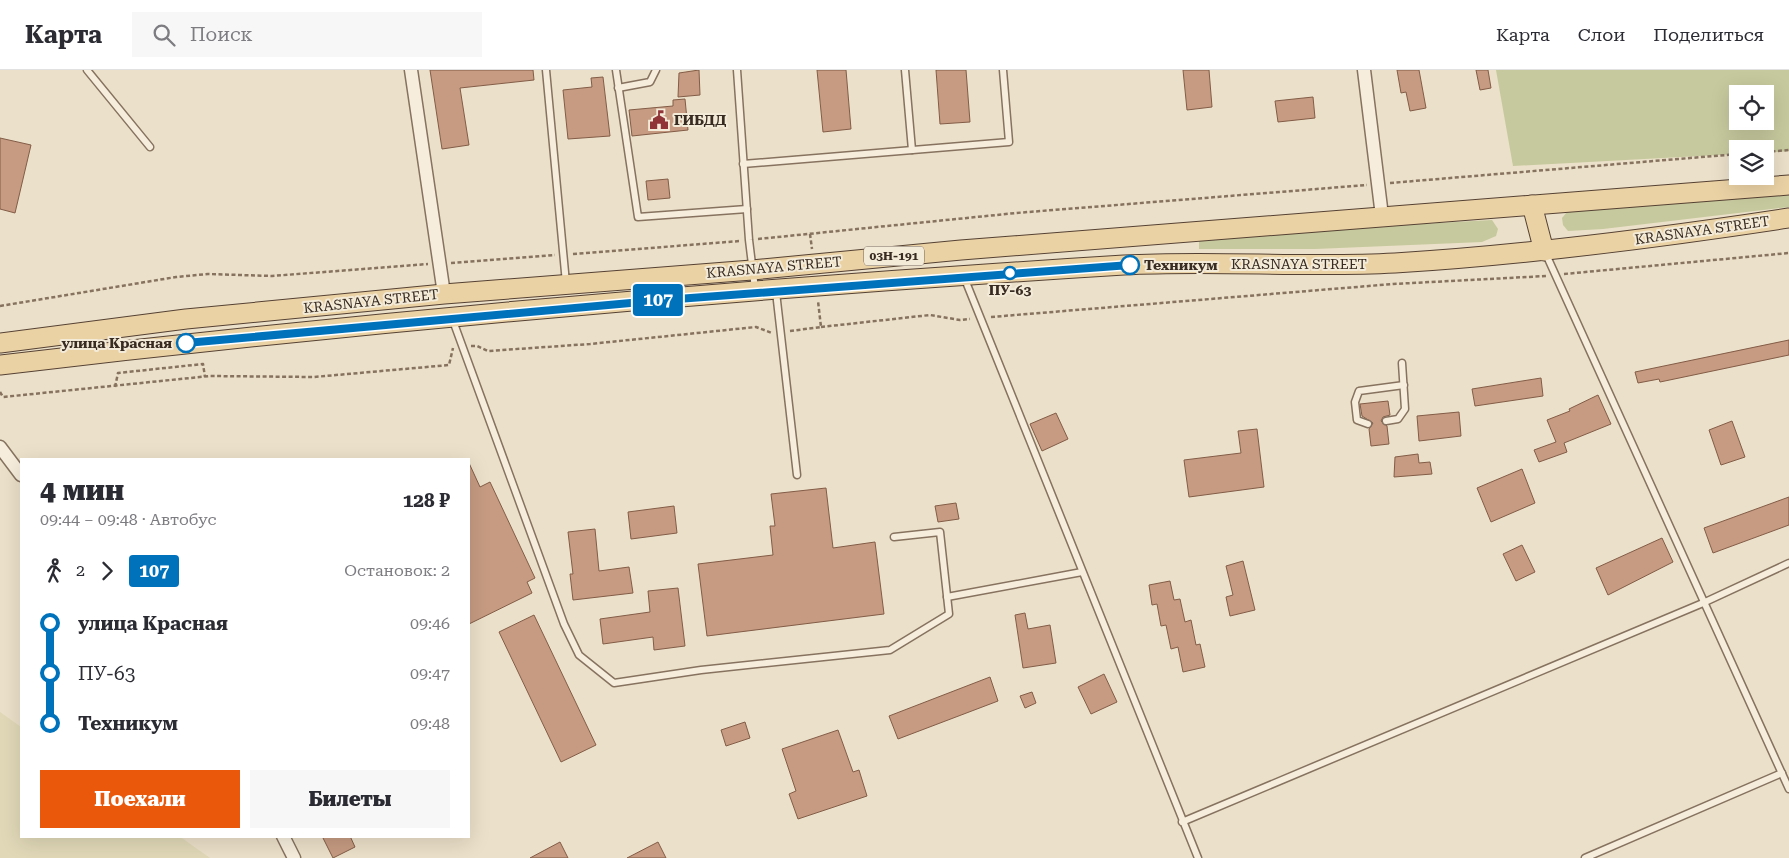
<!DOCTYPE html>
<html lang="ru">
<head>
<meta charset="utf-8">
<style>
  :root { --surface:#fff; --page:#f7f7f7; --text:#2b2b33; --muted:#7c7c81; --line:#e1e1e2; --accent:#ea580c }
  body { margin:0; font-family:"Roboto Serif",serif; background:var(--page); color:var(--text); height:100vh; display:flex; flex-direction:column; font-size:19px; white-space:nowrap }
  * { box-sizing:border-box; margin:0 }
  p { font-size:16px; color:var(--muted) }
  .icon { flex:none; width:28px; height:28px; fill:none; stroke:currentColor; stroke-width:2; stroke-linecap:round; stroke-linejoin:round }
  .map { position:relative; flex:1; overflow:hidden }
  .side { position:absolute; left:20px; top:388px; width:450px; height:380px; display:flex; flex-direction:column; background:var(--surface); border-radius:0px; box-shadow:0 5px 20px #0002 }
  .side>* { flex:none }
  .badge { padding:0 10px; border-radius:4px; font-size:18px; line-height:32px }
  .buttons { position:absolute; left:1729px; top:15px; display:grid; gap:10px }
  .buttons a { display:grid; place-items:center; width:45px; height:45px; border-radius:0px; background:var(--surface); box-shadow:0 5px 20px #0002; font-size:25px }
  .map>.badge { position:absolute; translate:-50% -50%; box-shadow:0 0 0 2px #fff }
  .legs { display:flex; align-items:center; gap:8px; height:55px; padding:0 20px; font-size:16px }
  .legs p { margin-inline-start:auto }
  .headline { display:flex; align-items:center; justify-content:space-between; height:85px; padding:0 20px }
  h1 { font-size:28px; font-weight:800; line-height:38px }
  .cta { display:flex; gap:10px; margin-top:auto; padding:10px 20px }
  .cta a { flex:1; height:58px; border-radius:0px; background:var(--accent); color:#fff; font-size:20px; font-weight:800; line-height:58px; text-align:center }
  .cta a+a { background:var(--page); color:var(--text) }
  ul { padding:0 20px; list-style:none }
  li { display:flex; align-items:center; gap:18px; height:50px; font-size:19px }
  li i { display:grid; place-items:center; width:8px; height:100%; margin:0 6px; background:currentColor }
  li i::after { content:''; width:12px; height:12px; margin:-6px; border:4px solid; border-radius:50%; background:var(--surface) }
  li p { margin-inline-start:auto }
  li:first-child i { background:linear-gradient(#0000 50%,currentColor 0) }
  li:last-child i { background:linear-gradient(currentColor 50%,#0000 0) }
  header { display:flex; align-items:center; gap:30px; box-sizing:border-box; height:70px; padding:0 25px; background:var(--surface); border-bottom:1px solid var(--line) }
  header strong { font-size:24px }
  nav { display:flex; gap:28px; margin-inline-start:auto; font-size:18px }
  .search { width:350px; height:45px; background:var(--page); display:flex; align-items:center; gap:12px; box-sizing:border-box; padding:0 18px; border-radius:0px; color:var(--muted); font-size:19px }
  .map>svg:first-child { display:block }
  .farmland { fill:#e0d8b7 }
  .green { fill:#c6c99d; fill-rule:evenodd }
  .building { fill:#c69b82; stroke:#835c47 }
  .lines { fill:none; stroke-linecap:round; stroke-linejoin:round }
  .lane-casing { stroke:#86725f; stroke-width:9 }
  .street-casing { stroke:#86725f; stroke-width:15 }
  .primary-casing { stroke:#554133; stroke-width:21 }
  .path { stroke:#86725f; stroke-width:2.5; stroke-dasharray:4 2.5; stroke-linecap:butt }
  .lane { stroke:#f6eddc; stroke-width:6 }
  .street { stroke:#f6eddc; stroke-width:12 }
  .primary { stroke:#ebd2a5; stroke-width:19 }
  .line-1-casing { stroke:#fff; stroke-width:11 }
  .line-1 { stroke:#0072bc; stroke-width:8 }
  .stop-1-dot { fill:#fff; stroke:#0072bc; stroke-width:2.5 }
  .labels { text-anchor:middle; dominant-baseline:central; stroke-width:4; stroke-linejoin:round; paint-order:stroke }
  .shield { fill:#f3ead8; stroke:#706458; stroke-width:1 }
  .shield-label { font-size:12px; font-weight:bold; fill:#382b21 }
  .poi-label { font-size:14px; font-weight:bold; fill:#382b21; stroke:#f3ead8; text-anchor:start }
  .street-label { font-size:14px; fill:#382b21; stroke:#f3ead8 }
  .stop-label { font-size:14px; font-weight:bold; fill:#382b21; stroke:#f3ead8; text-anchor:start }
</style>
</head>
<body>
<header>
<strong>Карта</strong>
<div class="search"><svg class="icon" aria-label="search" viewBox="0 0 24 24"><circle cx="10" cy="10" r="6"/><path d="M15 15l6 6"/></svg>Поиск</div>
<nav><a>Карта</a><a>Слои</a><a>Поделиться</a></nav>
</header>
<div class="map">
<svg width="1789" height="788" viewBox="0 0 1789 788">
  <rect width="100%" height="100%" fill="#ebe0c9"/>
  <polygon class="farmland" points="0,642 21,657 21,766 179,766 210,788 0,788"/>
  <g class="green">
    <path d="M1496 0H1789V81L1765 83V79H1738L1737 84 1513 96ZM1738 24H1765V51H1738Z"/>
    <polygon points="1789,122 1789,137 1603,159 1568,161 1563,155 1562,148 1567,142 1716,126"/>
    <polygon points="1492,150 1498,159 1496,166 1482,172 1315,179 1199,179 1199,171 1348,158"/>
  </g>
  <g class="building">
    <polygon points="430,0 533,0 534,10 460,18 469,75 442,79"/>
    <polygon points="699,0 700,25 678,27 679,3"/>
    <polygon points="817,0 846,0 851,59 823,62"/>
    <polygon points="936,0 966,0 970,52 940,54"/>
    <polygon points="1183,0 1209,0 1212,37 1187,40"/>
    <polygon points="1397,0 1419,0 1426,38 1410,41 1406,22 1401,23"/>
    <polygon points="1476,0 1488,0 1491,18 1480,20"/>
    <polygon points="603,7 610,66 568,69 563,20 592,17 591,8"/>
    <polygon points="1313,27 1315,48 1278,52 1275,31"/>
    <polygon points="685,29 688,60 632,66 629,40 673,36 673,30"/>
    <polygon points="0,68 31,75 15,143 0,139"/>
    <polygon points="668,109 670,128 648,130 646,111"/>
    <polygon points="1789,270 1789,285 1660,312 1659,309 1638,313 1635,302"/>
    <polygon points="1541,308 1543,326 1475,336 1472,319"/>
    <polygon points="1598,325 1611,354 1564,373 1567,382 1539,392 1534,380 1556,372 1547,350 1570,341 1569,339"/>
    <polygon points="1388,331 1390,345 1383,347 1381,351 1387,356 1389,374 1371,376 1369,359 1373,353 1362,346 1360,334"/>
    <polygon points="1459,342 1461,366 1419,371 1417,346"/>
    <polygon points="1056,343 1068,369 1042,381 1030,354"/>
    <polygon points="1732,351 1745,387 1721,395 1709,360"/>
    <polygon points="1257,359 1264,417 1189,427 1184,390 1241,383 1238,361"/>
    <polygon points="1418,384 1419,393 1430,392 1432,404 1394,407 1395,387"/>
    <polygon points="469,393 480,417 490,412 535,508 527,512 532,523 469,554"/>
    <polygon points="1522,399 1535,433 1491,452 1477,418"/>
    <polygon points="826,418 833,478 875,472 884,544 707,566 698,494 773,485 770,456 775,456 771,424"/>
    <polygon points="1789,427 1789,455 1713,483 1704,458"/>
    <polygon points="956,433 959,449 938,452 935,436"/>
    <polygon points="674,436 677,463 631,469 628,442"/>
    <polygon points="595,459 599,501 629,497 633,523 573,530 570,504 573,504 568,462"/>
    <polygon points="1662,468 1673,492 1608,525 1596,498"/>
    <polygon points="1522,475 1535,502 1516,511 1503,484"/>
    <polygon points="1243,491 1255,540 1230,546 1226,527 1233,525 1226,496"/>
    <polygon points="1170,511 1174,530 1180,529 1185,552 1191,550 1196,575 1200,574 1205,597 1183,602 1178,577 1171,579 1166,555 1161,556 1157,534 1152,535 1149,515"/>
    <polygon points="678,518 685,576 654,580 653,567 603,574 600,549 650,542 648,521"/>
    <polygon points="1025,543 1028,559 1050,555 1056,593 1023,598 1015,545"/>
    <polygon points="534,545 596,675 561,692 499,562"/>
    <polygon points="1104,604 1117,632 1091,644 1078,617"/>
    <polygon points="990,607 998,631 898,669 889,646"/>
    <polygon points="1032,622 1036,633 1025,638 1020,626"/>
    <polygon points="745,652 750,668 726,676 721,660"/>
    <polygon points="838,660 853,702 859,700 867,726 798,749 789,724 796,721 782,679"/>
    <polygon points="322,766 350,766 355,777 333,788"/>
    <polygon points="560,772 568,788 530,788"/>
    <polygon points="658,772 666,788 627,788"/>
  </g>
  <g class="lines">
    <g class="lane-casing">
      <g id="lane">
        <polyline points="87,0 150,77"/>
        <polyline points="546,0 566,213"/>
        <polyline points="616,0 638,147 747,139"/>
        <polyline points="737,0 749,170 755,219"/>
        <polyline points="905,0 912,80"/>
        <polyline points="618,18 650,12 656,0"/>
        <polyline points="743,94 1009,72 1003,0"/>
        <polyline points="1545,182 1789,719"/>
        <polyline points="964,207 1198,788"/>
        <polyline points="776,222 797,405"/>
        <polyline points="452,248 564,554 579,585 614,613 701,600 890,580 949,544 940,462 894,467"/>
        <polyline points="1386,351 1398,349 1405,339 1402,293"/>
        <polyline points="1368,354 1357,350 1355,332 1359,321 1404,315"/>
        <polyline points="947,527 1082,502"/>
        <polyline points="1182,752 1703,533 1789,493"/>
        <polyline points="1585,788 1782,703"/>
      </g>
    </g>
    <g class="street-casing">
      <g id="street">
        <polyline points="411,0 444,224"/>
        <polyline points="1364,0 1382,146"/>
        <polyline points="0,377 21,405"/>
        <polyline points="283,766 294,788"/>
      </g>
    </g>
    <g class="primary-casing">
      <g id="primary">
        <polyline points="1532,135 1544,181"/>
        <polyline points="0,273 186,249 444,224 752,200 961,180 1789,115"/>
        <path d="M0 295C373 251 749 218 1124 195 1214 190 1305 198 1395 193 1527 185 1658 168 1789 148"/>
      </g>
    </g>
    <g class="path">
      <polyline points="1765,82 1789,80"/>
      <polyline points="1390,113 1738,84"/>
      <polyline points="810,164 812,179"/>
      <polyline points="758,169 1016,143 1367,115"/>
      <polyline points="573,184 740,171"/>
      <polyline points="451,193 555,185"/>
      <polyline points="1564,204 1789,183"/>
      <polyline points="0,236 176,207 208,204 272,206 428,194"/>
      <polyline points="991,247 1393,214 1546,206"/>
      <polyline points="821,257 930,245 960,250 970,249"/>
      <polyline points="790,261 821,257 818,231"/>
      <polyline points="471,276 477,276 488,281 590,274 756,257 772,263"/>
      <polyline points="115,317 118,303 203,294 205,307"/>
      <polyline points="0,322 3,327 210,306 314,307 449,295 453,278"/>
    </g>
    <use href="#lane" class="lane"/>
    <use href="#street" class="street"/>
    <use href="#primary" class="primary"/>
  </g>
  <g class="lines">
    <g class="line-1-casing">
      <polyline id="line-1" points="186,273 664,230 1130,195"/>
    </g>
    <use href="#line-1" class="line-1"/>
  </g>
  <defs>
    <g id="civic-bare" transform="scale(1.5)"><path d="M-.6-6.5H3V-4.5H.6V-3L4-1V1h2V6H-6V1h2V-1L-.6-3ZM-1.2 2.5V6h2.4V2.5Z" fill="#903438" stroke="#f3ead8" stroke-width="2.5" paint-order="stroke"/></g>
  </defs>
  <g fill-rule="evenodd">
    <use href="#civic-bare" x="659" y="50"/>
  </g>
  <g class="stop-1-dot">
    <circle cx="1130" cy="195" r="9"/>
    <circle cx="1010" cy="203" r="6"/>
    <circle cx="186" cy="273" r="9"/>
  </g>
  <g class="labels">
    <rect class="shield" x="864" y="176.5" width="60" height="19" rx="4"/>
    <g class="shield-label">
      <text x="894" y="186">03Н-191</text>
    </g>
    <g class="poi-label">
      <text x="674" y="50">ГИБДД</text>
    </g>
    <g class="street-label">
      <text transform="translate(1702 160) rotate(-8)">KRASNAYA STREET</text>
      <text x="1299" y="194">KRASNAYA STREET</text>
      <text transform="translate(774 197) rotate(-5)">KRASNAYA STREET</text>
      <text transform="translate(371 231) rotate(-6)">KRASNAYA STREET</text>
    </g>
    <g class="stop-label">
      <text x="1144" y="195">Техникум</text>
      <text x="1010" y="220" text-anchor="middle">ПУ-63</text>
      <text x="172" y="273" text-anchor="end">улица Красная</text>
    </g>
  </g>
</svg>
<div class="buttons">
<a><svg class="icon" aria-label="locate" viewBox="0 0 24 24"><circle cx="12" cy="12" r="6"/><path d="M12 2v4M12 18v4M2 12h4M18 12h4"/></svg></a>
<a><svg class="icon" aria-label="layers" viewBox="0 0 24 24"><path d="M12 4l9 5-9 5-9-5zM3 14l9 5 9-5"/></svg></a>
</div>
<b class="badge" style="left:658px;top:230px;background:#0072bc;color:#fff">107</b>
<section class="side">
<div class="headline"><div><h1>4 мин</h1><p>09:44 – 09:48 · Автобус</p></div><b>128 ₽</b></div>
<div class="legs"><svg class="icon" aria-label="walk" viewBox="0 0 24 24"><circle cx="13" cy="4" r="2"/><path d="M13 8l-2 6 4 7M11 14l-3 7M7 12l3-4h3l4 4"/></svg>2<svg class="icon" aria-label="forward" viewBox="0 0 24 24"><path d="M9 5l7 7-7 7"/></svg><b class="badge" style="background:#0072bc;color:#fff">107</b><p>Остановок: 2</p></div>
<ul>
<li><i style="color:#0072bc"></i><b>улица Красная</b><p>09:46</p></li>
<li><i style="color:#0072bc"></i><span>ПУ-63</span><p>09:47</p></li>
<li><i style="color:#0072bc"></i><b>Техникум</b><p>09:48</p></li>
</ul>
<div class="cta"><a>Поехали</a><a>Билеты</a></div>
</section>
</div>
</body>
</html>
